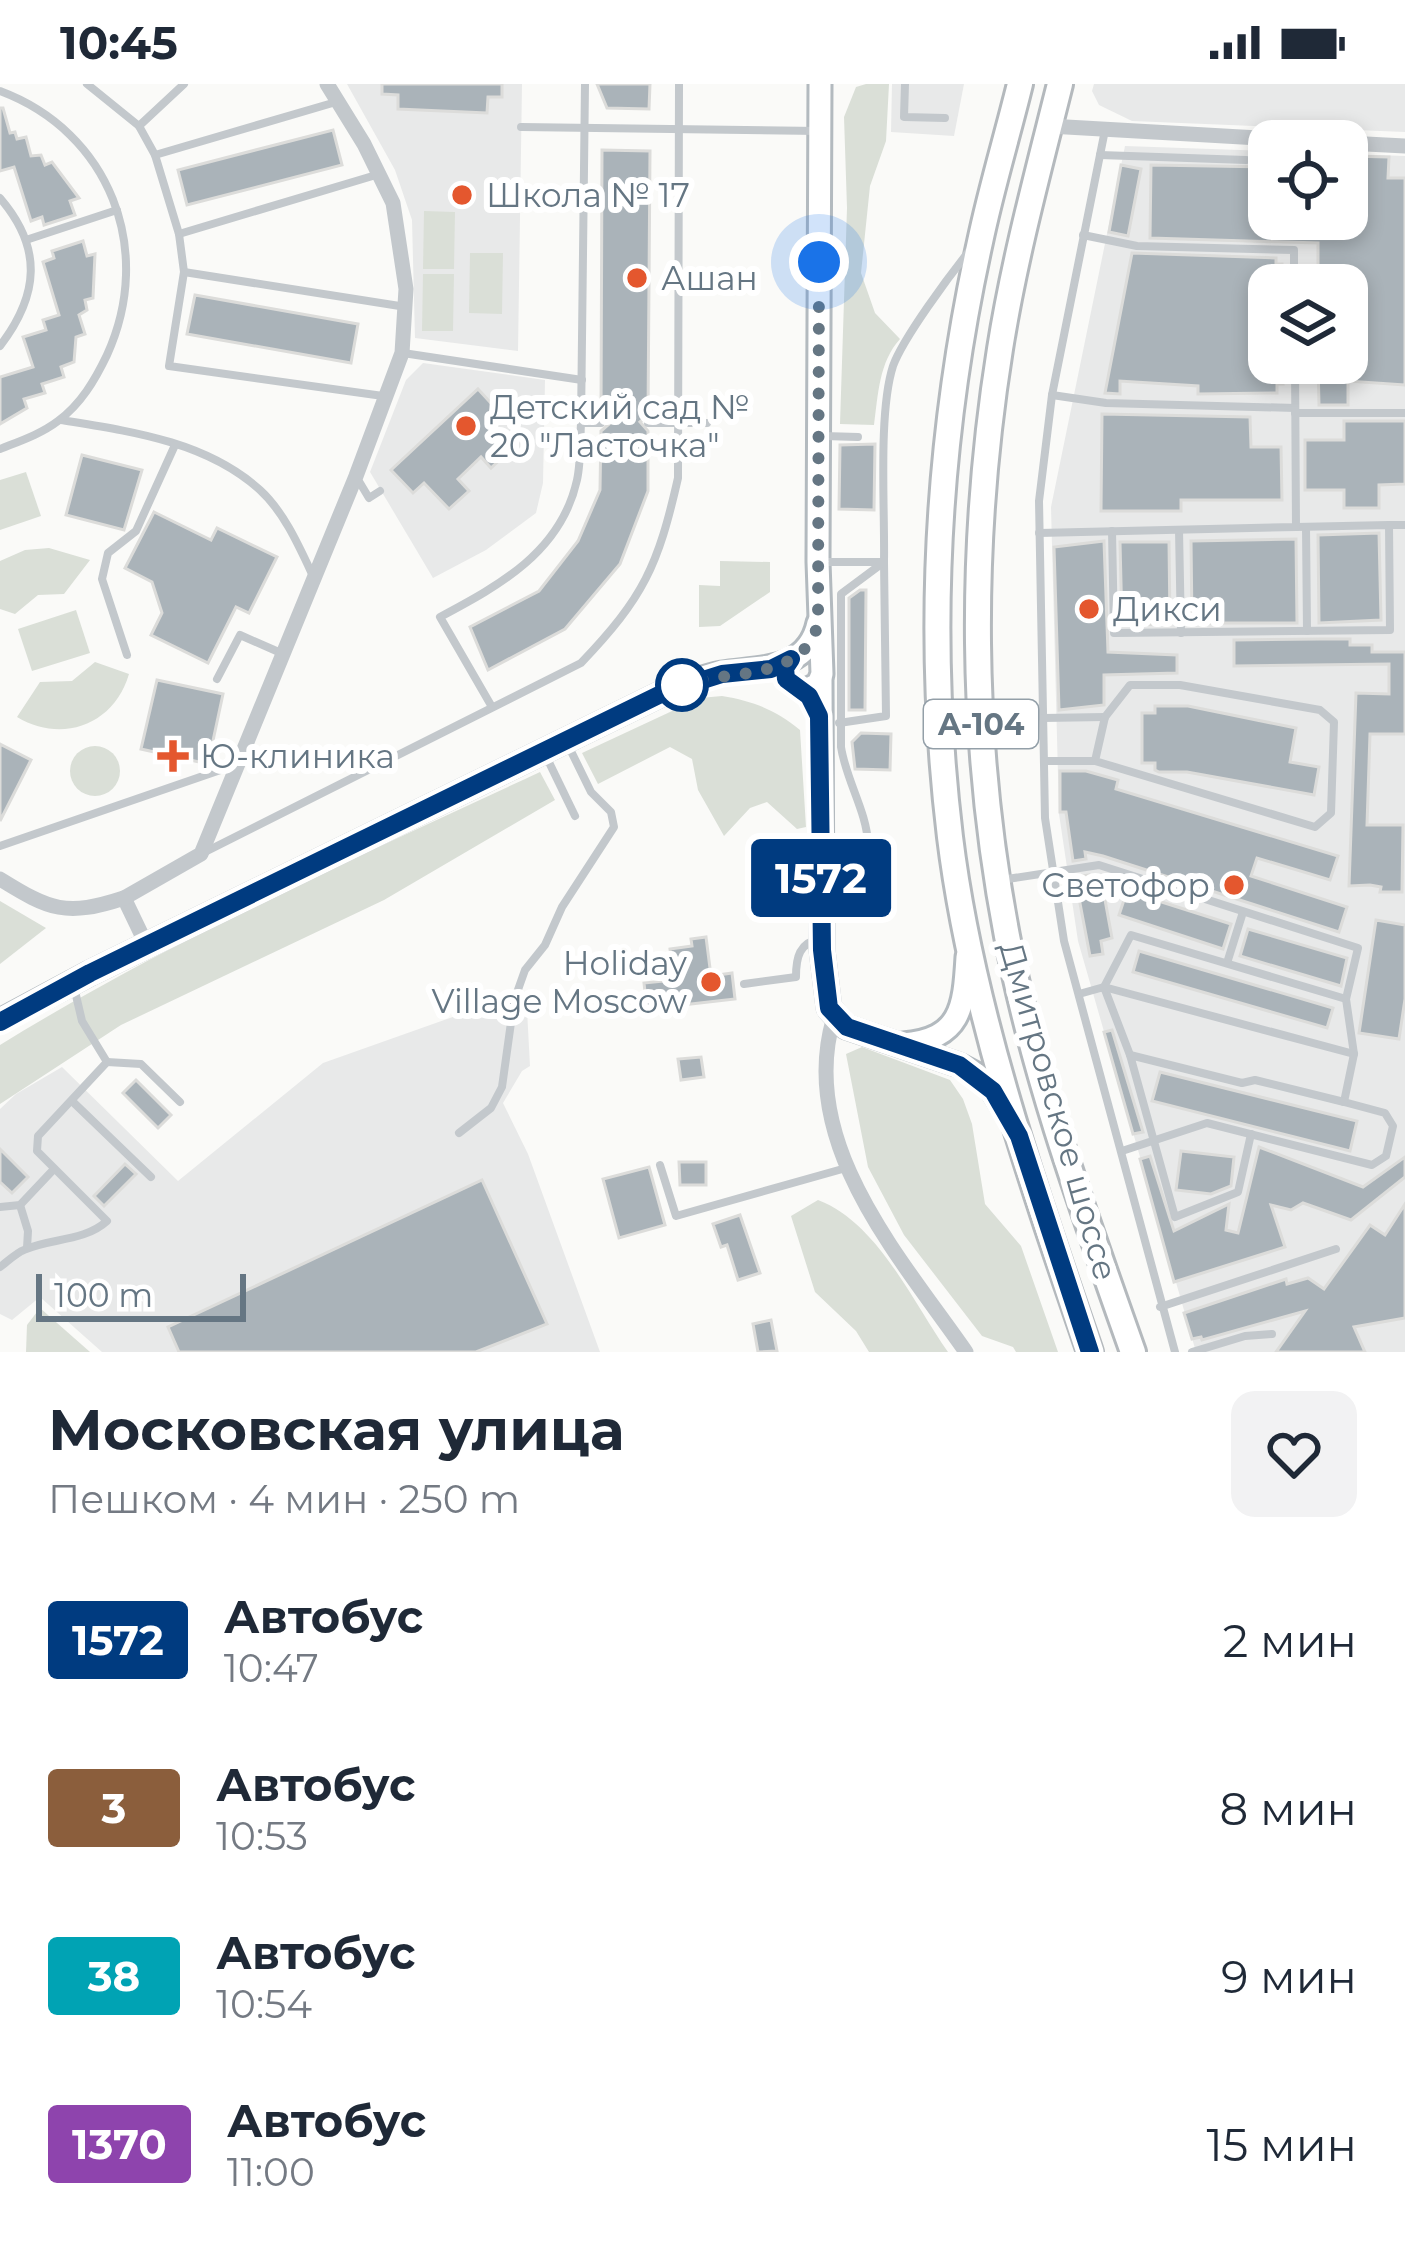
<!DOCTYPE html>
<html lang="ru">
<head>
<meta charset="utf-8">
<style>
  :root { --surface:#fff; --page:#f2f2f3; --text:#1f2937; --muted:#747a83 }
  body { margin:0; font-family:Montserrat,sans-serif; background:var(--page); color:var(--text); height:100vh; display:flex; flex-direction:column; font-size:45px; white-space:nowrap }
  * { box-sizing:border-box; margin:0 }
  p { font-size:39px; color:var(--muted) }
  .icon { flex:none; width:66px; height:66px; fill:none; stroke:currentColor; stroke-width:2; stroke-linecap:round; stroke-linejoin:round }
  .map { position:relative; height:1268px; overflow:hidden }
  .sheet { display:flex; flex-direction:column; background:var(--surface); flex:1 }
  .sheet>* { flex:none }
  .badge { padding:0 24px; border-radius:9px; font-size:42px; line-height:78px }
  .tools { position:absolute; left:1248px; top:36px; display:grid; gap:24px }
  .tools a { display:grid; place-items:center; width:120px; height:120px; border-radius:24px; background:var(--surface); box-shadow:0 6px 18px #0003; font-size:60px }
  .scale { position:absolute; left:36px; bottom:30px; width:210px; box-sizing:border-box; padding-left:12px; border:6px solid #657683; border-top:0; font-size:33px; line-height:42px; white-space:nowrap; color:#657683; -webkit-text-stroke:9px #fff; paint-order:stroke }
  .you { position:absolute; width:60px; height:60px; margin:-30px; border:9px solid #fff; border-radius:50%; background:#1a73e8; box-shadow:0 0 0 18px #1a73e833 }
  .map>.badge { position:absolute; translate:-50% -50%; box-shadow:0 0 0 6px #fff }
  .round { display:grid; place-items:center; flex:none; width:126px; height:126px; border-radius:24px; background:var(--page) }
  .headline { display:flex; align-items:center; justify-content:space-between; height:204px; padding:0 48px }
  h1 { font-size:57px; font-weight:700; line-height:90px }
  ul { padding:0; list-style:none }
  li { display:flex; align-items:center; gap:36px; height:168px; padding:0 48px }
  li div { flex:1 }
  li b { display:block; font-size:45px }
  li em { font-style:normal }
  li .badge { min-width:132px; font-weight:700; text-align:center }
  .status { display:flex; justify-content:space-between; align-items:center; height:84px; padding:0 60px; background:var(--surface); direction:ltr }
  .status svg { height:33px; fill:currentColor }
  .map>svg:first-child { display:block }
  .built { fill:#e8e9e9; fill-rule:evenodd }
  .green { fill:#dadfd7 }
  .building { fill:#aab3b9; stroke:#dcdcda; stroke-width:3 }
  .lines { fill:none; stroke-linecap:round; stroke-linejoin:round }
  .secondary-casing { stroke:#b3babf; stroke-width:27 }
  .trunk-casing { stroke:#b4b9bd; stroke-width:30 }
  .service { stroke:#c3c8cc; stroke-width:8 }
  .minor { stroke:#c3c8cc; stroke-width:15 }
  .secondary { stroke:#fff; stroke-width:21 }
  .trunk { stroke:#fff; stroke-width:24 }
  .line-casing { stroke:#fff; stroke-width:27 }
  .line { stroke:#003b80; stroke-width:18 }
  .walk { stroke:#657683; stroke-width:12; stroke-dasharray:0 21.6 }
  .poi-dot { fill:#e4572e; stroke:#fff; stroke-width:4.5 }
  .stop-dot { fill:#fff; stroke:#003b80; stroke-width:6 }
  .labels { text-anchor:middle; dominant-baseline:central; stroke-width:12; stroke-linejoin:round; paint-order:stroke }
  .shield { fill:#fff; stroke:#939fa8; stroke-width:3 }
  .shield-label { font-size:30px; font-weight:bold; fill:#657683 }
  .poi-label { font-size:33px; fill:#657683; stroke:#fff; text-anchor:start }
  .street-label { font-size:33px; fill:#657683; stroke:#fff }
</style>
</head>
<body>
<div class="status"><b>10:45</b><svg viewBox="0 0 49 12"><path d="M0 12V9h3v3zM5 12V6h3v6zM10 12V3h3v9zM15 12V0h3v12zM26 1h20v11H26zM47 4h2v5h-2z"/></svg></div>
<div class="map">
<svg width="1405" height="1268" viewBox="0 0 1405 1268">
  <rect width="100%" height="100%" fill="#fafaf8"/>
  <g class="built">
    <polygon points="347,0 522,0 518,267 415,254 412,136 395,86"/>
    <polygon points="892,0 964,0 954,52 891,48"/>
    <polygon points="1094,0 1405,0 1405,48 1132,37 1099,21 1092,7"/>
    <path d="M1125 62 1269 67V135H1347V70L1405 72V1268H1196L1078 857 1059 730 1051 423ZM1269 201H1347V279H1269Z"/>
    <polygon points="423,279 545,296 543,399 536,429 486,466 433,494 370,388 406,296"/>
    <polygon points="526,907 530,982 522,987 503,1019 528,1070 600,1268 102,1268 40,1213 12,1236 0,1230 0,1025 16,1010 62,983 178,1097 323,979"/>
  </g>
  <g class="green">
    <path d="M866 0H889L886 57 870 102 861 189 875 229 900 255C879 278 878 311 874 341L840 340 847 124 844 33 856 3Z"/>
    <polygon points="424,127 455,128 454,185 423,185"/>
    <polygon points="470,169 503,169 502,230 469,229"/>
    <polygon points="423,190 454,190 453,247 422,247"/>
    <polygon points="26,388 41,432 0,446 0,396"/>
    <polygon points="49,464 90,476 64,510 38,511 15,530 0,525 0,477 25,466"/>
    <polygon points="720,477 770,478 770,508 720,542 699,543 699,501 720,502"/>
    <polygon points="76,526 90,569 32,587 18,545"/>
    <path d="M95 578 129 590C114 641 62 660 17 633L40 598 72 597Z"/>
    <path d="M722 612C753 617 776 626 800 646L806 743 797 745 767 718 750 724 724 752 698 706 692 675 670 663 598 700 582 669 700 614Z"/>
    <circle cx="95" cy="687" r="25"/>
    <path d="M540 688 555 716 384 816 121 941 0 1020V961C172 855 357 773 540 688Z"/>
    <polygon points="0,817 46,844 0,880"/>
    <polygon points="862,963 950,996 963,1015 972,1040 985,1120 1021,1162 1058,1268 1016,1268 1013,1263 982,1252 904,1151 868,1083 846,970"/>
    <path d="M818 1116C878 1139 912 1217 948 1268H869L856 1247 815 1208 791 1132Z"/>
    <polygon points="40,1224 90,1268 26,1268 27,1241"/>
  </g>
  <g class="building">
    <polygon points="382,0 502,0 502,13 488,13 487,29 398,25 398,11 382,10"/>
    <polygon points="597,0 650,0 649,25 607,24"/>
    <polygon points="0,24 3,24 10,49 15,48 17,55 26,53 31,72 41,71 45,81 52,78 79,114 70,117 75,131 44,141 42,133 31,137 14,83 0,87"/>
    <polygon points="333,46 342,81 187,121 178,86"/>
    <polygon points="602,66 650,67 648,331 640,338 648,347 648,407 620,480 565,545 488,586 470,543 539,507 578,457 600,406 601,347 609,340 601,331"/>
    <polygon points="1347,72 1389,73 1388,94 1405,94 1405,301 1348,297 1348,321 1319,321 1318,279 1347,279 1347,201 1318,201 1318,159 1150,154 1151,81 1269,83 1269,135 1347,135"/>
    <polygon points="1121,81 1141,85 1128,152 1109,148"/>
    <polygon points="83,157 87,172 95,170 93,214 85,216 87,226 79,231 85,250 76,253 74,278 61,283 64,293 42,300 45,309 24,315 27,324 0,340 0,293 33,283 23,253 46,246 43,236 59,231 43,178 54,174 52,167"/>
    <polygon points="1132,169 1276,174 1276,180 1282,180 1282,201 1269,201 1269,279 1282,279 1283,300 1277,300 1277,309 1198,310 1198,302 1120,297 1120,310 1105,309"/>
    <polygon points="195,211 358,240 351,279 187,250"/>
    <polygon points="478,305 500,329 487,341 510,366 491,384 481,373 458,395 469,407 449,425 424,399 413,409 391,386"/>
    <polygon points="1102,330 1250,333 1251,363 1281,363 1282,416 1181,416 1181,427 1101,427"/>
    <polygon points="1344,337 1405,337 1405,400 1379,401 1379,424 1344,424 1344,406 1305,406 1305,356 1344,356"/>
    <polygon points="875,360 874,426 839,425 840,361"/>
    <polygon points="82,371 142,386 124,446 66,431"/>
    <polygon points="154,428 211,456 217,444 277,473 249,529 236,523 208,579 151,551 162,529 152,498 125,484"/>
    <polygon points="1379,449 1381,536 1319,539 1318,451"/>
    <polygon points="1296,455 1297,539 1192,539 1191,457"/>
    <polygon points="1104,457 1108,568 1177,571 1177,589 1104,591 1104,621 1059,626 1054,463"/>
    <polygon points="1120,458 1169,458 1170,540 1122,541"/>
    <polygon points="860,506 866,506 865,626 849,626 849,514"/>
    <polygon points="1319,555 1350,555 1350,561 1372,561 1372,568 1405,568 1405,650 1370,650 1367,741 1403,741 1402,808 1380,808 1381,803 1370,801 1349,802 1356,609 1389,610 1389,580 1234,582 1234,556"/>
    <polygon points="157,596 223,610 208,680 141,665"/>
    <polygon points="1155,622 1188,622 1296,644 1290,678 1319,683 1314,711 1187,688 1159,688 1155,686 1155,679 1142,679 1142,629 1155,629"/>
    <polygon points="861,649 891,650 890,686 855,685 852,658"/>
    <polygon points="0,660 31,676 0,737"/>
    <polygon points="1060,687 1086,687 1118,696 1116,705 1338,772 1330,796 1257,774 1251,792 1347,823 1339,848 1103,772 1085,768 1086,775 1073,777 1066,728 1060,728"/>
    <polygon points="1089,791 1092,807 1103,805 1112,854 1101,857 1103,870 1090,872 1075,793"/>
    <polygon points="1127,807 1231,840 1223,865 1119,831"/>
    <polygon points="1376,836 1405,841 1405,915 1399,955 1359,949"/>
    <polygon points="1248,845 1347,874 1341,902 1240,872"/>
    <polygon points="706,853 711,892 732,889 735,915 647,925 644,899 674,896 670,865 692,862 691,855"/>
    <polygon points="1139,867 1333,924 1327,944 1133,888"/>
    <polygon points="1112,946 1143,1048 1133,1050 1104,948"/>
    <polygon points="701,973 704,993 681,996 678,975"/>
    <polygon points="1160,988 1357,1037 1350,1067 1152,1017"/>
    <polygon points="136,996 171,1031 158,1044 123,1009"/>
    <polygon points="1259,1063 1363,1103 1405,1073 1405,1093 1351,1136 1303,1119 1291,1126 1271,1121 1285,1163 1174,1198 1140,1075 1150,1072 1174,1147 1229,1120 1226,1146 1238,1149"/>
    <polygon points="0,1065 28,1093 12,1109 0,1098"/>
    <polygon points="1181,1067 1234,1073 1231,1102 1211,1110 1176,1106"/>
    <polygon points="679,1078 706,1078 706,1101 680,1101"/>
    <polygon points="125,1080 136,1090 104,1122 94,1112"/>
    <polygon points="649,1083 665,1141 619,1154 603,1095"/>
    <polygon points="482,1096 547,1240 476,1268 179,1268 168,1243"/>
    <polygon points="1405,1120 1405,1234 1354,1243 1365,1268 1276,1268 1305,1227 1202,1256 1201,1253 1192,1255 1184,1229 1286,1195 1287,1200 1308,1194 1324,1205 1370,1141 1385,1151"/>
    <polygon points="740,1131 760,1189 738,1196 727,1161 721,1163 713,1140"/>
    <polygon points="771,1236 777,1267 758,1268 753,1240"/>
  </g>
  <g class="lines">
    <g class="secondary-casing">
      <g id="secondary">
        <polyline points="821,595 822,866 829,924 846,943 959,981 976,990 993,1007 1007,1030"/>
        <polyline points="804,607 818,600 822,590 818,478 820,0"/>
        <path d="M0 937 90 889 665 608C684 600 702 593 722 589 761 583 808 587 818 539"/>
        <path d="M903 960C961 955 964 924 967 873"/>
      </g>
    </g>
    <g class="trunk-casing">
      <g id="trunk">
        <path d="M1020 0C1007 53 991 105 980 158 937 353 926 554 950 753 971 925 1034 1105 1090 1268"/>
        <path d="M1060 0C1038 88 1014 176 1000 265 969 459 970 659 1007 852 1034 994 1085 1132 1133 1268"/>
      </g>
    </g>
    <g class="service">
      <polyline points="87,0 139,42 155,71 179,150 184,188 169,282 383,312"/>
      <polyline points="585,0 581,339 601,339"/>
      <polyline points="905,0 904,33 945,34"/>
      <path d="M0 7C110 48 155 166 107 271 95 296 81 320 58 337 41 350 20 357 0 365"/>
      <polyline points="139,42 184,0"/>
      <polyline points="521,43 819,47"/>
      <polyline points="1105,46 1052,311 1039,417 1045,734 1064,857 1175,1268"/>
      <polyline points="155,71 336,18"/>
      <polyline points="1100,71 1246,76"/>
      <path d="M0 114C43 164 39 211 0 262"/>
      <polyline points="179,150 376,91"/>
      <polyline points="1083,151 1137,162 1294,166 1294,201"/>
      <polyline points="26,156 117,126"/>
      <polyline points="184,188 406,223"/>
      <polyline points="403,269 582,296"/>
      <polyline points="1052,311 1106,319 1295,324"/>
      <polyline points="1295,329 1405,329"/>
      <path d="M61 336C129 347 206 357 260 406 284 428 299 462 313 492"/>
      <polyline points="648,339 707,339"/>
      <polyline points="824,352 858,353"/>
      <polyline points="357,394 369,414 380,407"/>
      <polyline points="1389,441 1405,441"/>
      <polyline points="1306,443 1307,547"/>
      <polyline points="1179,446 1181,549"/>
      <polyline points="1112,447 1114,549 1390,546 1389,441 1296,443"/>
      <polyline points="1039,449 1296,443 1295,279"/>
      <polyline points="819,478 884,478 886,632 839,639"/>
      <polyline points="127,571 102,495 108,469 136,447 175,361"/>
      <polyline points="217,595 240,551 281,569"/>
      <path d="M492 623 440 533C500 501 561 468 577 396 581 378 580 357 581 339"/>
      <polyline points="1043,634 1105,633"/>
      <polyline points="545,670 575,732"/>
      <polyline points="1044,677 1095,677 1315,743 1331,729 1334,638 1320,626 1180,601 1130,601 1105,633 1095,677"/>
      <polyline points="0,762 235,681"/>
      <path d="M829 767 834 773 854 774 868 760C867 728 846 696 841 663V510L884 478C885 425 878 329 893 282 903 254 950 191 970 166"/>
      <path d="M203 769 581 579C644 513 658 482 678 394L679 0"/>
      <polyline points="1001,796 1099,781 1358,864 1346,915 1354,970 1344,1018 1385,1029 1393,1042 1386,1072 1372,1081 1207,1039 1122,1067"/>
      <polyline points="1227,879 1243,828"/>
      <path d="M744 900 796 893C796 873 799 859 821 854"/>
      <polyline points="1079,910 1104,903 1130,971"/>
      <polyline points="1346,915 1131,851 1104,903 1354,970"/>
      <polyline points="107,978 141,980 180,1018"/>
      <polyline points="73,1018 151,1093"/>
      <polyline points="459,1049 491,1024 502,1003 514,917 525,886 545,861 562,823 614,743 611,728 591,708 567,659"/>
      <polyline points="1251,1050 1238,1108 1175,1133 1130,971 1242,999 1255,996 1344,1018"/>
      <polyline points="660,1081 676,1132 846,1084"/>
      <polyline points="20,1121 28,1147 27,1164"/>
      <polyline points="0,1123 20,1121 54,1085"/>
      <path d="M0 1183C7 1178 16 1169 24 1166 49 1154 84 1158 107 1137L37 1067 38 1052 107 978 82 937 74 903"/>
      <polyline points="1160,1223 1336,1165"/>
      <polyline points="1192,1268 1245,1252 1272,1250"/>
    </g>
    <g class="minor">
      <polyline points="1049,42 1312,57"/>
      <polyline points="1347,59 1405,62"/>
      <path d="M0 795C50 826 66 833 124 814L147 862"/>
      <polyline points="124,814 201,770 356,392 402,269 406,205 393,119 364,60 327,0"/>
      <path d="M834 933C796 1058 900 1173 966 1268"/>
    </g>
    <use href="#secondary" class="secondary"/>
    <use href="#trunk" class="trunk"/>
  </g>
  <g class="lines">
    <g class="line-casing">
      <polyline id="line" points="0,938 90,889 665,608 722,590 771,585 791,575 785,584 786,595 809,612 819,632 822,866 829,924 847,943 959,981 993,1007 1019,1052 1090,1268"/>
    </g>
    <use href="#line" class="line"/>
    <path class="walk" d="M682 601C720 586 805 599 818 539L819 178"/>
  </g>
  <g class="poi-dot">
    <circle cx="462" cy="111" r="12"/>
    <circle cx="637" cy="194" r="12"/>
    <circle cx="466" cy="342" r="12"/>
    <circle cx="1089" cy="525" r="12"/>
    <path d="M167 654h12v12h12v12h-12v12h-12v-12h-12v-12h12z"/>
    <circle cx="1234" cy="801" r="12"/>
    <circle cx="711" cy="898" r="12"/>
  </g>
  <circle class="stop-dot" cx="682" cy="601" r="24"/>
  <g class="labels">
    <rect class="shield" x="924" y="616" width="114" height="48" rx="9"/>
    <g class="shield-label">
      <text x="981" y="640">А-104</text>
    </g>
    <g class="poi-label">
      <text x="486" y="111">Школа № 17</text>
      <text x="661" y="194">Ашан</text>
      <text x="490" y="323">Детский сад №<tspan x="490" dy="38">20 "Ласточка"</tspan></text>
      <text x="1113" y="525">Дикси</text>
      <text x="200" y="672">Ю-клиника</text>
      <text x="1210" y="801" text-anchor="end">Светофор</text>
      <text x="687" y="879" text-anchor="end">Holiday<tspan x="687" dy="38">Village Moscow</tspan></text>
    </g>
    <g class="street-label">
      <text transform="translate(1059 1027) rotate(74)">Дмитровское шоссе</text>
    </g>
  </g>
</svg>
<div class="tools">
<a><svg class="icon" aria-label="locate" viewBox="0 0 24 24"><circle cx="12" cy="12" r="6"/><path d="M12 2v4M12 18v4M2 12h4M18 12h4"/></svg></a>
<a><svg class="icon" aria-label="layers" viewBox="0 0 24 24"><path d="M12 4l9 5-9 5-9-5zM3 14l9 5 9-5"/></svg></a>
</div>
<div class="scale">100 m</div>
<div class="you" style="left:819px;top:178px"></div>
<b class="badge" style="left:821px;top:794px;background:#003b80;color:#fff">1572</b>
</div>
<section class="sheet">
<div class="headline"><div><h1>Московская улица</h1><p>Пешком · 4 мин · 250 m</p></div><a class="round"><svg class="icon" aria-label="heart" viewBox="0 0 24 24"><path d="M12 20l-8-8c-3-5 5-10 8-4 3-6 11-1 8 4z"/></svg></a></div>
<ul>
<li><span class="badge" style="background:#003b80;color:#fff">1572</span><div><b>Автобус</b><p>10:47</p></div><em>2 мин</em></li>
<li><span class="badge" style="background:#8b5e3c;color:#fff">3</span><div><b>Автобус</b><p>10:53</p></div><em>8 мин</em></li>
<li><span class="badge" style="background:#00a3b4;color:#fff">38</span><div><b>Автобус</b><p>10:54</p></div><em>9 мин</em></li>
<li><span class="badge" style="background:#8e44ad;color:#fff">1370</span><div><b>Автобус</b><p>11:00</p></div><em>15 мин</em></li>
</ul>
</section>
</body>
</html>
